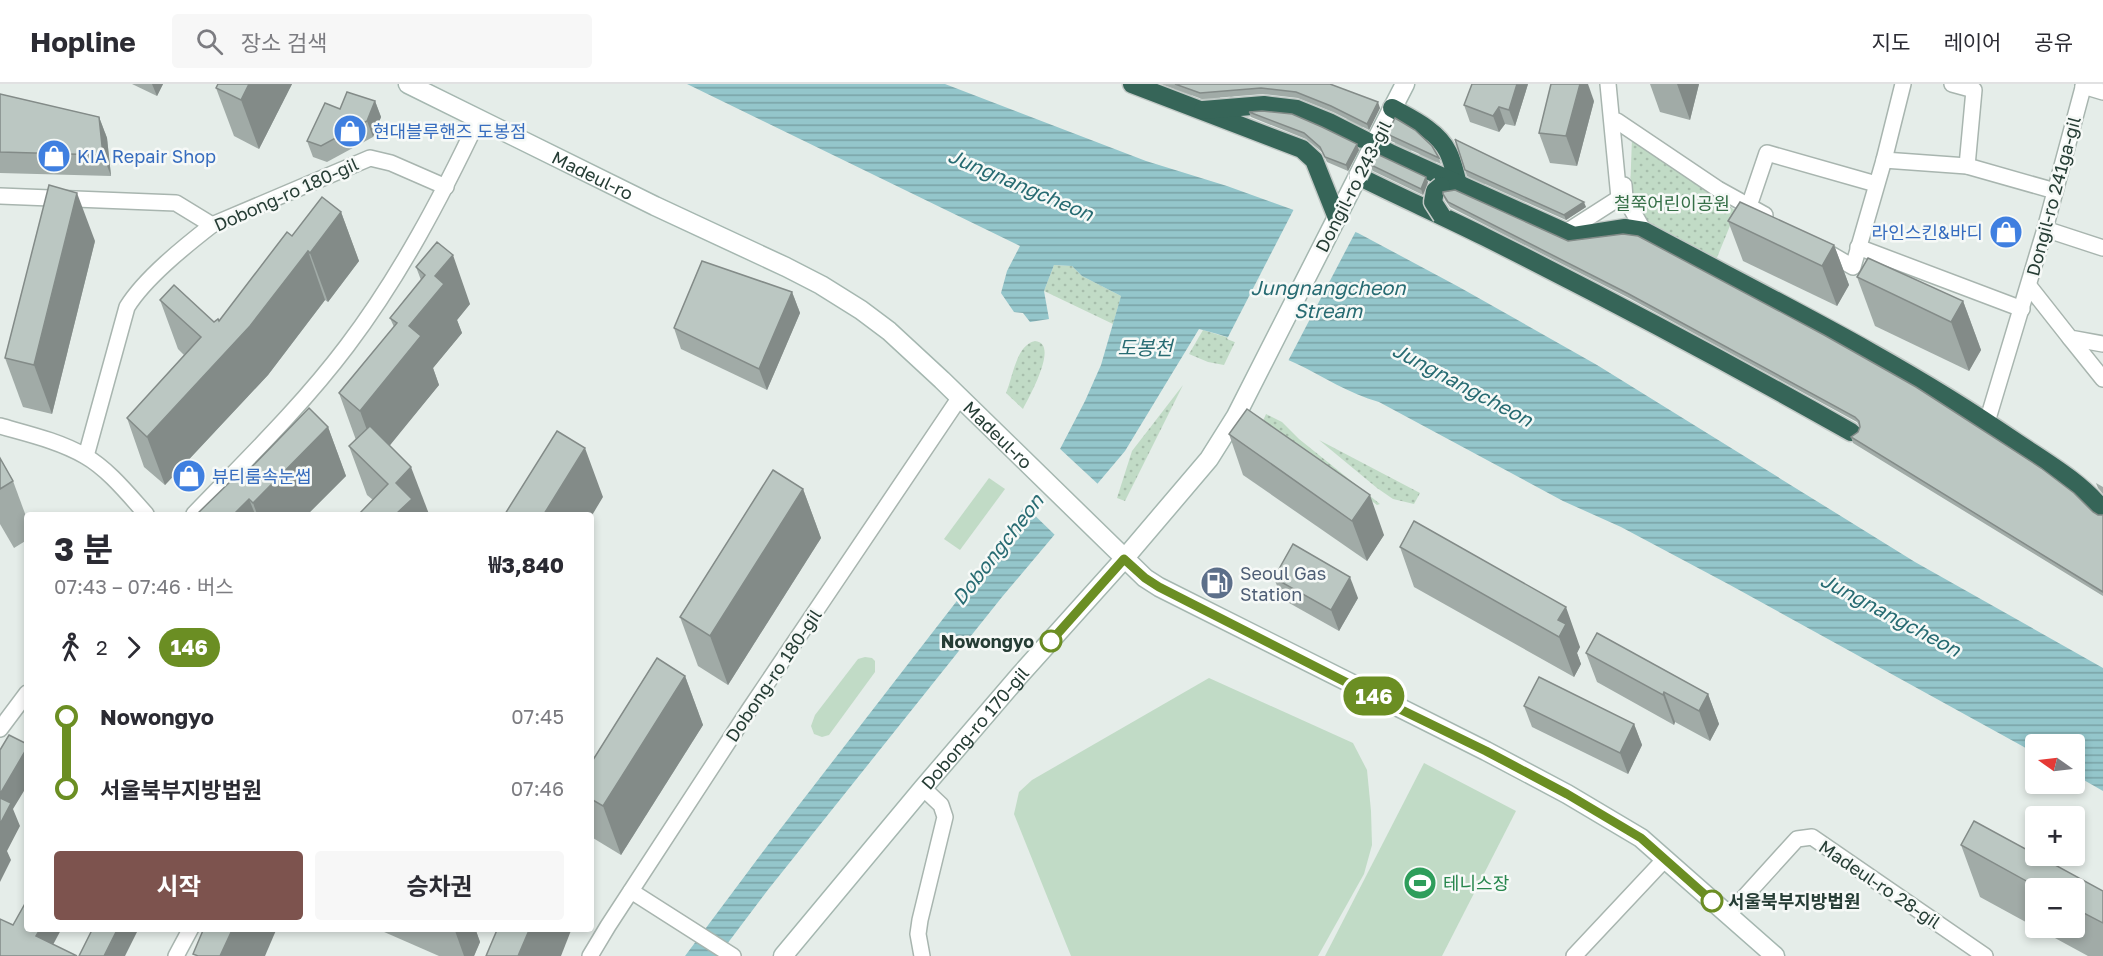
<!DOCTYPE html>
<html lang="ko">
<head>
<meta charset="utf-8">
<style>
  :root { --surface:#fff; --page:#f7f7f7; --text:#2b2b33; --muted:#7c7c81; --line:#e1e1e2; --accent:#7d534e }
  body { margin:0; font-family:"Golos Text","Noto Sans KR",sans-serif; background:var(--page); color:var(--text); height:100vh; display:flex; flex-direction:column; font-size:22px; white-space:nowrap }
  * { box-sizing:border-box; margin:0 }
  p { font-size:20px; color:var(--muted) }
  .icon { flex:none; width:33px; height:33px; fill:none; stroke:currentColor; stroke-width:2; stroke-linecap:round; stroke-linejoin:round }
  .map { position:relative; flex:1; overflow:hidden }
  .panel { position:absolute; left:24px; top:428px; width:570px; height:420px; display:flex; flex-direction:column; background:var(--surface); border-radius:6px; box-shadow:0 3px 9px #0003 }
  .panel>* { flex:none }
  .badge { padding:0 12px; border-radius:20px; font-size:21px; line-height:39px }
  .needle { width:39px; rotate:284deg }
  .buttons { position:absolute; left:2025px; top:650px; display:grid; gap:12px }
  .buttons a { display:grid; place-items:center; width:60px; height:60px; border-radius:6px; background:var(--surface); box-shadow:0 3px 9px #0003; font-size:30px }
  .map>.badge { position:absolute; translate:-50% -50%; box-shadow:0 0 0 3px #fff }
  .legs { display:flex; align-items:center; gap:9px; height:66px; padding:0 30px; font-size:20px }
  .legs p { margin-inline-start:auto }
  .headline { display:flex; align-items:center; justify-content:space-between; height:102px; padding:0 30px }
  h1 { font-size:33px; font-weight:700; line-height:45px }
  .cta { display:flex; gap:12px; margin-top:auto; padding:12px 30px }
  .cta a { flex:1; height:69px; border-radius:6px; background:var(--accent); color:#fff; font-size:24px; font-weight:700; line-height:69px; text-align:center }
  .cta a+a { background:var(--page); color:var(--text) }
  ul { padding:0 30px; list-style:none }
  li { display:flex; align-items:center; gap:21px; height:72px; font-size:22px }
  li i { display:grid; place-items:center; width:9px; height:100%; margin:0 8px; background:currentColor }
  li i::after { content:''; width:15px; height:15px; margin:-8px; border:4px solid; border-radius:50%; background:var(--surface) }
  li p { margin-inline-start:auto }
  li:first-child i { background:linear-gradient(#0000 50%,currentColor 0) }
  li:last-child i { background:linear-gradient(currentColor 50%,#0000 0) }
  header { display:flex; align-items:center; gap:36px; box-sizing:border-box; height:84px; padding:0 30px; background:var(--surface); border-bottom:2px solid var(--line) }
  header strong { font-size:28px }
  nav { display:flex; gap:33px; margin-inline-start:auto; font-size:21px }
  .search { width:420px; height:54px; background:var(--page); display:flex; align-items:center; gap:15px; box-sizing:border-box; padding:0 21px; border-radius:6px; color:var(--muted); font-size:22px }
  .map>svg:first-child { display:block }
  .park { fill:url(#park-dots) }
  .pitch { fill:#c1dbc6 }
  .water { fill:url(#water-rules) }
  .pier { fill:#e5ede9 }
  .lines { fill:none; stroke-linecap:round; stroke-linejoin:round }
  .highway-tunnel { stroke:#bfcac5; stroke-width:18; stroke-dasharray:18 9; stroke-linecap:butt }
  .street-casing { stroke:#a8b5af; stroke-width:18 }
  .secondary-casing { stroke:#a5b7b0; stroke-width:21 }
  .highway-casing { stroke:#c2c9c6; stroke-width:21 }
  .street { stroke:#fff; stroke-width:15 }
  .secondary { stroke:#fff; stroke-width:18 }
  .highway { stroke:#366558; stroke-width:18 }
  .secondary-bridge-casing { stroke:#a5b7b0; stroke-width:21; stroke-linecap:butt }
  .highway-bridge-casing { stroke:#c2c9c6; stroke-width:21; stroke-linecap:butt }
  .secondary-bridge { stroke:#fff; stroke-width:18 }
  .highway-bridge { stroke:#366558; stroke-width:18 }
  .wall { fill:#a1aba7; fill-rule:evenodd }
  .shaded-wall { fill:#838b88 }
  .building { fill:#bbc7c2; stroke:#838b88; stroke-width:1.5 }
  .line-1-casing { stroke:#fff; stroke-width:14 }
  .line-1 { stroke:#6b8e23; stroke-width:9 }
  .stop-1-dot { fill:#fff; stroke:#6b8e23; stroke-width:3 }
  .labels { text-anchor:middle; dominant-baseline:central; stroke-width:5; stroke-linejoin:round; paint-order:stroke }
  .shop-label { font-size:18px; fill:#366cbe; stroke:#f6f9f7; text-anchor:start }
  .street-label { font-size:18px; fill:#263d35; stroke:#f6f9f7 }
  .park-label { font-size:18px; fill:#356f47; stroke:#f6f9f7 }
  .service-label { font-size:18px; fill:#4e5e75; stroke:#f6f9f7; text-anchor:start }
  .stop-label { font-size:18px; font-weight:bold; fill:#263d35; stroke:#f6f9f7; text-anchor:end }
  .leisure-label { font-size:18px; fill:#27864d; stroke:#f6f9f7; text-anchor:start }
  .water-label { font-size:20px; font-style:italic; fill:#276b72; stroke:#f6f9f7 }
</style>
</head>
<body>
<header>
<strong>Hopline</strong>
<div class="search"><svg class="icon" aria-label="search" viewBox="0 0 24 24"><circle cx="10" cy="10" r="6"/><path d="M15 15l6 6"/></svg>장소 검색</div>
<nav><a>지도</a><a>레이어</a><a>공유</a></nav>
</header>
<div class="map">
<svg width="2103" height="872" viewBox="0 0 2103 872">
  <defs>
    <pattern id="park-dots" width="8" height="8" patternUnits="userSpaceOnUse" patternTransform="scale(1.5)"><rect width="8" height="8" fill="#c1dbc6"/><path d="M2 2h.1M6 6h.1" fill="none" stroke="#a6bdab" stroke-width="1.8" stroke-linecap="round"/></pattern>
    <pattern id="water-rules" width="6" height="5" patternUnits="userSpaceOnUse" patternTransform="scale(1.5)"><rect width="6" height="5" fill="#94c6cb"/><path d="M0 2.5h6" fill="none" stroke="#79a2a6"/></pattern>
  </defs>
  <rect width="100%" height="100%" fill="#e5ede9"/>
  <g class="park">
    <polygon points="1632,54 1736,127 1716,176 1648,141 1630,109"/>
    <polygon points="1054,181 1072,182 1082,192 1121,212 1113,240 1044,207"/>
    <polygon points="1203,246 1236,256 1224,281 1208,278 1189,270"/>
    <path d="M1035 257C1060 259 1029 313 1023 325L1006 309C1013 293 1016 261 1035 257Z"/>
    <polygon points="1183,301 1125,417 1117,414 1132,367"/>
    <polygon points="1266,330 1282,338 1299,355 1380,420 1377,421 1352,402 1258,348"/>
    <polygon points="1319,356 1420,409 1414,420 1393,415 1377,404"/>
  </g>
  <g class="pitch">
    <polygon points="989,394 1005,405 960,466 944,455"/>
    <polygon points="865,573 872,574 875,577 875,588 829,651 822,653 814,650 811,642 815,631 858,575"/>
    <polygon points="1209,594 1353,659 1367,686 1371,727 1372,761 1364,790 1318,872 1071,872 1014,730 1019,708 1032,696"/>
    <polygon points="1424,679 1516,727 1442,872 1325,872"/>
  </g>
  <path class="water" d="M687 0H945L1146 77 1227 102 1358 149 1459 203 1597 281 1915 478 2103 584V707L2075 691 2074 660H2036L2035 669 1730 501 1621 443 1563 417 1379 318C1349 310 1323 292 1295 279 1264 265 1232 253 1199 245L1125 367 1002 513 767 807 718 872H685L768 761 980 487 1015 437 1060 365 1085 317 1101 281 1121 212 1082 192 1072 182 1054 181 1044 207 1049 235 1030 238 1023 229 1014 228 1001 209 1007 187 1020 162Z"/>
  <g class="pier">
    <polygon points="1295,123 1357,145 1287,279 1227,255"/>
    <polygon points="1058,363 1100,402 1057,453 1022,419"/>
  </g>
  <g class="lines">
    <g class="highway-tunnel">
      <polyline points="1177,0 1240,25"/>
      <polyline points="1348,32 1487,96"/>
    </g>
    <g class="street-casing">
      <g id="street">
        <polyline points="1952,0 1974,6 1967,82"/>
        <polyline points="2083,2 2103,8"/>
        <polyline points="1617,37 1718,105 1765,131"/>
        <polyline points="1884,76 1967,82 2055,107"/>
        <polyline points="1624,101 1625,114 1644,147"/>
        <polyline points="0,112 176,119 212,141"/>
        <polyline points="1749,122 1767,69 1876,100"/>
        <polyline points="2045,145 2103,164"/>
        <polyline points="1566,148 1619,114 1608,0"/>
        <polyline points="1858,163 2022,225"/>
        <polyline points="1822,165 1853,183 1884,76 1903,0"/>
        <polyline points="2029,202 2070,254 2103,260"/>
        <polyline points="2070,254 2103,295"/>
        <polyline points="1987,338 2045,145 2084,0"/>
        <path d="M0 342C28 350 59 357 85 372 108 385 128 410 146 430"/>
        <path d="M86 372 127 223C145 194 185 162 212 141L370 74 391 79 446 103"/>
        <path d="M194 430C246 376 301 323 347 262 400 192 441 114 479 34"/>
        <polyline points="0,645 27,609"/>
        <polyline points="631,807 733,872"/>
        <polyline points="1728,831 1797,755 1812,753 1985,872"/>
        <polyline points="176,872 191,844"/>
        <polyline points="590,872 608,842 749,626 960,313"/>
        <polyline points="922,872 918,850 920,836 945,733 941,721 923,704"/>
        <polyline points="1574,872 1665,775"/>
      </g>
    </g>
    <g class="secondary-casing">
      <g id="secondary">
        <path id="s1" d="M408 0 655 122 786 183 821 201 861 226 889 247 942 296 1145 494 1159 503 1486 667 1567 710 1641 754 1775 872"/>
        <polyline points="1370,68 1405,0"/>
        <path id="s2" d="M783 872 923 704 1019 592 1124 475 1209 375 1236 332 1358 92"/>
      </g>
    </g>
    <g class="highway-casing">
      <g id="highway">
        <polyline points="1132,0 1302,65 1314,76 1337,134"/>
        <path d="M1392 24C1412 35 1438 47 1448 68 1453 78 1455 90 1458 100L1451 101"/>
        <path d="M1203 26 1264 21 1297 25 1329 38 1392 70 1574 152 1625 144 1644 147C1769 214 1897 276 2013 356 2044 377 2080 397 2103 426"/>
        <path d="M1358 92C1400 113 1443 132 1485 153 1609 215 1731 280 1851 348"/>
      </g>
    </g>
    <use href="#street" class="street"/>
    <use href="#secondary" class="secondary"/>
    <use href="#highway" class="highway"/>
    <g class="secondary-bridge-casing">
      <polyline id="secondary-bridge" points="1358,92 1370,68"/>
    </g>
    <g class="highway-bridge-casing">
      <polyline id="highway-bridge" points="1441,102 1435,107 1433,118 1442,132"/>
    </g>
    <use href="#secondary-bridge" class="secondary-bridge"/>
    <use href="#highway-bridge" class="highway-bridge"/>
  </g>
  <g class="wall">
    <polygon points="132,0 163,0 157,12"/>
    <polygon points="218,0 292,0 259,65 234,52 216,4"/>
    <polygon points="1161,0 1330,0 1380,24 1369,46 1333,28 1298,14 1263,10 1202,15"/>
    <polygon points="1472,0 1528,0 1515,42 1505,40 1499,48 1470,38 1464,21"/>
    <polygon points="1650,0 1699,0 1690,36 1660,28"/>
    <polygon points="0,10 99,33 107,54 111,92 0,89"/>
    <polygon points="375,17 381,33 373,53 327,78 313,73 307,57 340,25"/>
    <polygon points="1594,17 1577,82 1550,79 1539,49"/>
    <polygon points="1249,28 1359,66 1348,87 1327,78 1322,68 1306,55 1251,33"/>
    <polygon points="1387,50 1439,74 1441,80 1389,56"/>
    <polygon points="1455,55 1586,123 1566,136 1467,92"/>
    <polygon points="1371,81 1428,98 1423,111 1373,87"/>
    <polygon points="1443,110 2098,431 2103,431 2103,512 1853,359 1851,353 1858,348 1860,343 1857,338 1629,214 1450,123 1445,116"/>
    <polygon points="341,128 359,177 328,218 325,216 268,291 165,401 144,383 127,334 184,271 178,265 160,216 214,238 219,237"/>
    <polygon points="1728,137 1834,161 1849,201 1837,222 1743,177"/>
    <polygon points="95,157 52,330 23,323 5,274"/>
    <polygon points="416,183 470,220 457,236 462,249 433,284 439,301 389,361 429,430 373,416 367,411 349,362 356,356 339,309 394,243 390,234 421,196"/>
    <polygon points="1857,193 1963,217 1981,266 1969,287 1875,242"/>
    <polygon points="792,208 800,229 767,306 681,265 674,244"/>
    <polygon points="328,343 346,392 308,430 197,430 239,396"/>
    <polygon points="1229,350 1384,451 1367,477 1243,391"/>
    <polygon points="0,374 13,397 27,435 27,456 14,464 0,440"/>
    <polygon points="2096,399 2103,403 2103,410 2098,404"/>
    <polygon points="803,405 821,454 728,601 698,582 680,533"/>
    <polygon points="1400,463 1580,563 1577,569 1581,580 1574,593 1414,503"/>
    <polygon points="1274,494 1358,514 1339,547 1282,515"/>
    <polygon points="1586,569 1708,610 1719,640 1710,657 1675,638 1674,641 1597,598"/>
    <polygon points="685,592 703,641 621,771 593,754 591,749 591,679"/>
    <polygon points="1524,622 1634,640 1642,661 1628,690 1532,643"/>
    <path d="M1961 761 2103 807V872H2088L1980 813ZM2036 804H2074V843H2036Z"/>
    <polygon points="375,844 475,844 480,858 474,872 439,872"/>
  </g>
  <g class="shaded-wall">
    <polygon points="152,0 163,0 157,12"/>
    <polygon points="249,0 292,0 259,65 241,16"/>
    <polygon points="1517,0 1528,0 1515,42 1509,26"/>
    <polygon points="1580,0 1588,0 1594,17 1577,82 1566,52"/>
    <polygon points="1677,0 1699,0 1690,36"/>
    <polygon points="375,17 381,33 373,53 367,37"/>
    <polygon points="1378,18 1380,24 1369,46 1367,40"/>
    <polygon points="1499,23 1505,40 1499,48 1493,32"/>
    <polygon points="99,33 107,54 111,92 103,71"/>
    <polygon points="1357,60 1359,66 1348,87 1346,81"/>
    <polygon points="1426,93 1428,98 1423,111 1421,105"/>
    <polygon points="77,109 95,157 52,330 34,281"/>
    <polygon points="1584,118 1586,123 1566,136 1564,131"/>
    <polygon points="341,128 359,177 328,218 310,169"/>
    <polygon points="1834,161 1849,201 1837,222 1822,182"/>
    <polygon points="308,167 325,216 268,291 165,401 147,353"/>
    <polygon points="453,171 470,220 457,236 462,249 433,284 439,301 378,376 360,327 435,192"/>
    <polygon points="792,208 800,229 767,306 759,285"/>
    <polygon points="1963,217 1981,266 1969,287 1951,238"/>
    <polygon points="328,343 346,392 308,430 257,430 253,419"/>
    <polygon points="585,364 603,413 591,433 591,430 544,430"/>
    <polygon points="411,383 429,430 396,430 396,399"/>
    <polygon points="803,405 821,454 728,601 710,552"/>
    <polygon points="1370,411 1384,451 1367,477 1352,437"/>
    <polygon points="249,415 255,430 234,430"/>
    <polygon points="1350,493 1358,514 1339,547 1331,526"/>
    <polygon points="1566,523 1580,563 1577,569 1581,580 1574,593 1559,553 1558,536"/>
    <polygon points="685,592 703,641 621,771 603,722"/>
    <polygon points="1664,608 1675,638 1674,641 1663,611"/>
    <polygon points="1708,610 1719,640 1710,657 1699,627"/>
    <polygon points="1634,640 1642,661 1628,690 1620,669"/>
    <polygon points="27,664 27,702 13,725 20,742 7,767 11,776 0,798 0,710"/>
    <polygon points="41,844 62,844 47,872 36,852"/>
    <polygon points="118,844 139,844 125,872 104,872"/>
    <polygon points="233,844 277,844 265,872 220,872"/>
    <polygon points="454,844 475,844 480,858 474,872 464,872"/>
    <polygon points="530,844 572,844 561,872 518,872"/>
  </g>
  <g class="building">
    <polygon points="218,0 249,0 241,16 216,4"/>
    <polygon points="1175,0 1330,0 1378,18 1367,40 1331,22 1296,8 1261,4 1200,9"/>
    <polygon points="1472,0 1517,0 1509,26 1499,23 1493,32 1464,21"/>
    <polygon points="1551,0 1580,0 1566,52 1539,49"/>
    <polygon points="347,8 375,17 367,37 321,62 307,57 325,19 340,25"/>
    <polygon points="0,10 99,33 103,71 0,68"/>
    <polygon points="1262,27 1292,30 1322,43 1357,60 1346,81 1325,73 1320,63 1304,49 1249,28"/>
    <polygon points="1395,34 1415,46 1432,62 1439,74 1387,50"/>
    <polygon points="1455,55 1456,56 1584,118 1564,131 1465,86"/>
    <polygon points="1377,70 1426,93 1421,105 1371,81"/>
    <polygon points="49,101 77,109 34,281 5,274"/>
    <polygon points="1455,106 1568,157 1623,150 1638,152 1824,251 1916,303 2041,384 2074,409 2093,428 2098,431 2103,431 2103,508 1851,353 1858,348 1860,343 1859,337 1855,333 1627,209 1448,118 1443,110 1443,108"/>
    <polygon points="322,113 341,128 310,169 308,167 250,242 147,353 127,334 201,253 160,216 174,201 214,238 218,235 219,237 287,148 292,152"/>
    <polygon points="1740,118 1834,161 1822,182 1728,137"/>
    <polygon points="437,158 453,171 435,192 444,200 409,242 421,252 360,327 339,309 397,239 390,234 425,191 416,183"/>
    <polygon points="1868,174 1963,217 1951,238 1857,193"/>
    <polygon points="702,177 792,208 759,285 674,244"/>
    <polygon points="309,324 328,343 253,419 249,415 234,430 197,430 235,393 239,396"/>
    <polygon points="1247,325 1370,411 1352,437 1229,350"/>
    <polygon points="370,342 411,383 396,399 412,415 396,430 359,430 388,400 349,362"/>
    <polygon points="557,347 585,364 544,430 505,430"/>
    <polygon points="0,374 13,397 0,405"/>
    <polygon points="773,386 803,405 710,552 680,533"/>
    <polygon points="1414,437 1566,523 1558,536 1566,540 1559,553 1400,463"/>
    <polygon points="1293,460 1350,493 1331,526 1274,494"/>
    <polygon points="1597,549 1708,610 1699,627 1664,608 1663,611 1586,569"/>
    <polygon points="657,574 685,592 603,722 591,715 591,679"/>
    <polygon points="1539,593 1634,640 1620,669 1524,622"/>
    <polygon points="9,651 27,660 27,664 0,710 0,666"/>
    <polygon points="0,714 11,719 0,740"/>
    <polygon points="1974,737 2103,807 2103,839 2074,824 2074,804 2039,804 1961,761"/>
    <polygon points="27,816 27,844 41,844 36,852 77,872 0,872 0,835 13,841"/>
    <polygon points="93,844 118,844 104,872 79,872"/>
    <polygon points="204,844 233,844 220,872 198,872 193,870"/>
    <polygon points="501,844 530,844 518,872 486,872 497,846 500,847"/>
  </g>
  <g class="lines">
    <g class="line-1-casing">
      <polyline id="line-1" points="1051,557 1124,475 1145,494 1159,503 1377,614 1486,667 1567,710 1641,754 1712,817"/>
    </g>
    <use href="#line-1" class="line-1"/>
  </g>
  <defs>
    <g id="shop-disc" transform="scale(1.725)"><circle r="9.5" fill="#3f7fe0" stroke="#f6f9f7"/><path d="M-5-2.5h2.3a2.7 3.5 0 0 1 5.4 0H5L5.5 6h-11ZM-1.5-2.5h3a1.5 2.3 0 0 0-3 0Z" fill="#fff"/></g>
    <g id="fuel-disc" transform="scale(1.725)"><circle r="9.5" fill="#5c6f8a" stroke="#f6f9f7"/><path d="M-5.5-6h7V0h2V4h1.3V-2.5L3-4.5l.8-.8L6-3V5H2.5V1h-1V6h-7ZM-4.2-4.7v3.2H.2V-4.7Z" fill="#fff"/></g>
    <g id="stadium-disc" transform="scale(1.725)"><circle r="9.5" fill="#2e9e5b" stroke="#f6f9f7"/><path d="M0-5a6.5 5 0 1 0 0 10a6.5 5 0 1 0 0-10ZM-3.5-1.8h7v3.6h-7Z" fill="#fff"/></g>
  </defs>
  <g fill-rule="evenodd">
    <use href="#shop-disc" x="350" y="47"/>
    <use href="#shop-disc" x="54" y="72"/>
    <use href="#shop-disc" x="2006" y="148"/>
    <use href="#shop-disc" x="189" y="392"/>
    <use href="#fuel-disc" x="1217" y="499"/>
    <use href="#stadium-disc" x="1420" y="799"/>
  </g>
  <g class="stop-1-dot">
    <circle cx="1051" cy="557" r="10"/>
    <circle cx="1712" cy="817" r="10"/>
  </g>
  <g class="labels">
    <g class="shop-label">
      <text x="373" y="47">현대블루핸즈 도봉점</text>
      <text x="77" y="72">KIA Repair Shop</text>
      <text x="1983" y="148" text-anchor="end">라인스킨&amp;바디</text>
      <text x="212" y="392">뷰티룸속눈썹</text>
    </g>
    <g class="street-label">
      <text stroke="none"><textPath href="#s1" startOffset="206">Madeul-ro</textPath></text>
      <text transform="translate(1353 102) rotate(-63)">Dongil-ro 243-gil</text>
      <text transform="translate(286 110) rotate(-24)">Dobong-ro 180-gil</text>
      <text transform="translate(2053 112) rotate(-75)">Dongil-ro 241ga-gil</text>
      <text stroke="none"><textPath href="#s1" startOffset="692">Madeul-ro</textPath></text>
      <text transform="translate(773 591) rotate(-56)">Dobong-ro 180-gil</text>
      <text stroke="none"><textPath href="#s2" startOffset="298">Dobong-ro 170-gil</textPath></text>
      <text transform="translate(1880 800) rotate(34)">Madeul-ro 28-gil</text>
    </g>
    <g class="park-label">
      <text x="1672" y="119">철쭉어린이공원</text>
    </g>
    <g class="service-label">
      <text x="1240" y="489">Seoul Gas<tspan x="1240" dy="21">Station</tspan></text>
    </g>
    <g class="stop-label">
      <text x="1034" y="557">Nowongyo</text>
      <text x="1728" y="817" text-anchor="start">서울북부지방법원</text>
    </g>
    <g class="leisure-label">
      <text x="1443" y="799">테니스장</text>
    </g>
    <g class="water-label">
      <text transform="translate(1021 100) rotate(23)">Jungnangcheon</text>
      <text x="1328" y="203">Jungnangcheon<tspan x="1328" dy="23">Stream</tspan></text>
      <text x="1145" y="263">도봉천</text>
      <text transform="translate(1463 300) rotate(28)">Jungnangcheon</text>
      <text transform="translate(997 465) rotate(-52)">Dobongcheon</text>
      <text transform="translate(1891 530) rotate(28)">Jungnangcheon</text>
    </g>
  </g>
</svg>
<div class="buttons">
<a><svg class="needle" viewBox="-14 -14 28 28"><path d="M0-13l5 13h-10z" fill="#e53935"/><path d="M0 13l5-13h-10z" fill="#7c7c81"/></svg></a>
<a>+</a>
<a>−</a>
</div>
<b class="badge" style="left:1374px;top:612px;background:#6b8e23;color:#fff">146</b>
<section class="panel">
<div class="headline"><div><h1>3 분</h1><p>07:43 – 07:46 · 버스</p></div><b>₩3,840</b></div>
<div class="legs"><svg class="icon" aria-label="walk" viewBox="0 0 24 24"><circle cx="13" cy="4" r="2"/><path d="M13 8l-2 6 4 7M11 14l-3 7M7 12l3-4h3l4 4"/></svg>2<svg class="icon" aria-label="forward" viewBox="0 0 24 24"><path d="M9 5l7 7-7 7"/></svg><b class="badge" style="background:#6b8e23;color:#fff">146</b></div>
<ul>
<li><i style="color:#6b8e23"></i><b>Nowongyo</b><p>07:45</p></li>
<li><i style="color:#6b8e23"></i><b>서울북부지방법원</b><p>07:46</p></li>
</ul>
<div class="cta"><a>시작</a><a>승차권</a></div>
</section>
</div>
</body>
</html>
